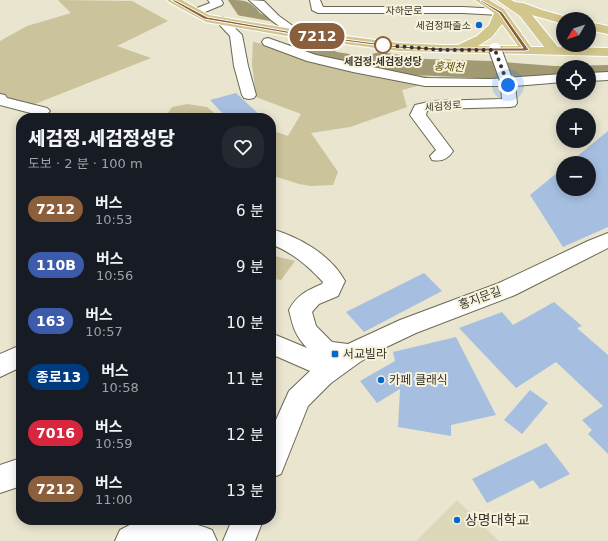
<!DOCTYPE html>
<html lang="ko">
<head>
<meta charset="utf-8">
<style>
  :root { --surface:#171b24; --page:#242831; --text:#f1f3f6; --muted:#9ea1a6 }
  body { margin:0; font-family:"DejaVu Sans","Noto Sans KR",sans-serif; background:var(--page); color:var(--text); height:100vh; display:flex; flex-direction:column; font-size:15px; white-space:nowrap }
  * { box-sizing:border-box; margin:0 }
  p { font-size:13px; color:var(--muted) }
  .icon { flex:none; width:22px; height:22px; fill:none; stroke:currentColor; stroke-width:2; stroke-linecap:round; stroke-linejoin:round }
  .map { position:relative; flex:1; overflow:hidden }
  .panel { position:absolute; left:16px; top:113px; width:260px; height:412px; display:flex; flex-direction:column; background:var(--surface); border-radius:16px; box-shadow:0 2px 10px #0003 }
  .panel>* { flex:none }
  .badge { padding:0 8px; border-radius:13px; font-size:14px; line-height:26px }
  .needle { width:26px; rotate:231deg }
  .tools { position:absolute; left:556px; top:12px; display:grid; gap:8px }
  .tools a { display:grid; place-items:center; width:40px; height:40px; border-radius:50%; background:var(--surface); box-shadow:0 2px 10px #0003; font-size:20px }
  .you { position:absolute; width:20px; height:20px; margin:-10px; border:3px solid #fff; border-radius:50%; background:#1a73e8; box-shadow:0 0 0 6px #1a73e833 }
  .map>.badge { position:absolute; translate:-50% -50%; box-shadow:0 0 0 2px #fff }
  .round { display:grid; place-items:center; flex:none; width:42px; height:42px; border-radius:16px; background:var(--page) }
  .overview { display:flex; align-items:center; justify-content:space-between; height:68px; padding:0 12px }
  h1 { font-size:19px; font-weight:800; line-height:30px }
  ul { padding:0; list-style:none }
  li { display:flex; align-items:center; gap:12px; height:56px; padding:0 12px }
  li div { flex:1 }
  li b { display:block; font-size:15px }
  li em { font-style:normal }
  li .badge { min-width:44px; font-weight:700; text-align:center }
  .map>svg:first-child { display:block }
  .built { fill:#ded8bb }
  .green { fill:#cac39c }
  .water { fill:#a29a72 }
  .pier { fill:#e9e5cf }
  .lines { fill:none; stroke-linecap:round; stroke-linejoin:round }
  .river { fill:#a29a72; fill-rule:evenodd }
  .building { fill:#a6bfe1 }
  .minor-casing { stroke:#6b6854; stroke-width:2 }
  .major-casing { stroke:#fff; stroke-width:2 }
  .minor { fill:#fff; fill-rule:evenodd }
  .major { fill:#d1c68c; fill-rule:evenodd }
  .minor-bridge-casing { stroke:#6b6854; stroke-width:14; stroke-linecap:butt }
  .minor-bridge { stroke:#fff; stroke-width:12 }
  .line { fill:#8b5e3c; stroke:#fff }
  .walk { stroke:#37352d; stroke-width:4; stroke-dasharray:0 7.2 }
  .poi-dot { fill:#0568d1; stroke:#f7f2dc; stroke-width:1.5 }
  .stop-dot { fill:#fff; stroke:#8b5e3c; stroke-width:2 }
  .labels { text-anchor:middle; dominant-baseline:central; stroke-width:4; stroke-linejoin:round; paint-order:stroke }
  .far-street-label { font-size:10px; fill:#37352d; stroke:#f7f2dc }
  .far-poi-label { font-size:10px; fill:#37352d; stroke:#f7f2dc; text-anchor:end }
  .far-stop-label { font-size:10px; font-weight:bold; fill:#37352d; stroke:#f7f2dc }
  .far-water-label { font-size:11px; font-style:italic; fill:#594d01; stroke:#f7f2dc }
  .street-label { font-size:12px; fill:#37352d; stroke:#f7f2dc }
  .poi-label { font-size:12px; fill:#37352d; stroke:#f7f2dc; text-anchor:start }
  .near-poi-label { font-size:14px; fill:#37352d; stroke:#f7f2dc; text-anchor:start }
</style>
</head>
<body>
<div class="map">
<svg width="608" height="541" viewBox="0 0 608 541">
  <rect width="100%" height="100%" fill="#e9e5cf"/>
  <polygon class="built" points="457,500 499,541 416,541"/>
  <g class="green">
    <polygon points="58,0 132,1 168,21 117,46 151,58 30,106 0,101 0,41 27,26 71,13"/>
    <polygon points="253,42 436,78 436,81 402,90 407,107 350,127 311,133 338,172 333,185 310,186 299,184 271,175 271,130 288,136 301,114 256,97 252,64"/>
    <polygon points="187,104 207,107 220,118 165,118 172,107"/>
    <polygon points="271,255 295,261 281,280 271,278"/>
  </g>
  <path class="water" d="M228 0C245 0 249 0 260 13L337 52 426 66 490 68 608 65V73L589 74V67H563V75L497 79 415 75 337 61 278 42 238 15Z"/>
  <polygon class="pier" points="236,15 270,21 311,47 274,42"/>
  <g class="lines">
    <polygon class="river" points="380,52 426,59 490,61 568,67 563,67 563,80 490,75 426,73 372,64 368,59 372,54"/>
  </g>
  <g class="building">
    <polygon points="236,93 263,118 227,118 210,100"/>
    <polygon points="608,131 608,227 563,247 530,195 563,168 563,189 589,189 589,163 569,163"/>
    <polygon points="424,273 442,291 364,332 346,312"/>
    <polygon points="554,302 582,326 577,328 608,355 608,454 588,434 592,430 582,420 603,406 556,362 516,388 459,328 502,312 513,325"/>
    <polygon points="456,337 496,415 451,425 451,436 398,427 400,389 377,403 360,381 395,361 393,352"/>
    <polygon points="530,390 548,403 522,434 504,420"/>
    <polygon points="546,443 570,474 540,489 533,480 487,503 472,479"/>
  </g>
  <g class="lines">
    <g class="minor-casing">
      <g id="minor">
        <polygon points="208,0 221,0 223,3 222,5 200,14 192,14 190,12 192,10 210,3"/>
        <polygon points="249,0 264,1 279,16 304,34 302,37 294,37 271,20"/>
        <polygon points="310,0 320,0 323,7 463,7 500,9 504,10 506,12 504,14 500,15 463,13 318,13 312,10"/>
        <polygon points="222,17 226,19 242,35 248,66 256,95 254,98 249,99 244,98 242,95 234,66 230,36 216,21 218,19"/>
        <path d="M268 38 316 55 425 78 491 79 563 74V82L515 86 517 103 515 106 510 107 433 109 427 111 426 115 453 151C448 159 441 162 432 160L430 156 436 150 410 115 415 105 433 101 502 99 501 86H425L353 72 307 61 264 45 262 42 264 39Z"/>
        <polygon points="608,72 608,80 589,81 589,73"/>
        <polygon points="0,94 5,95 7,98 47,108 50,111 47,114 42,116 0,105"/>
        <path d="M271 229C299 237 330 254 345 281L338 296 319 304 312 312 316 326 332 342 348 344 400 320 499 283 588 241 608 233V248L515 295 416 333 378 351 360 362 331 383 308 406 281 474 271 478V431L289 391 310 371 271 354V333L307 348C295 335 293 327 289 310 297 295 306 291 322 284L323 282C307 265 293 253 271 244Z"/>
        <polygon points="21,345 21,367 0,377 0,354"/>
        <polygon points="21,458 21,486 0,493 0,465"/>
        <path d="M139 520C164 519 189 520 212 530L217 541H115L120 530Z"/>
        <polygon points="232,520 263,520 255,541 223,541"/>
      </g>
    </g>
    <g class="major-casing">
      <g id="major">
        <path d="M167 0H182L209 15 298 30 399 43 443 45H458L477 36 489 25 494 13 475 0H489L504 9 531 47H544L520 16 497 0H511L515 2 523 3 542 10 567 17 568 19H563V24L532 15 558 47 608 48V56L399 51 298 38 206 22 169 2ZM502 24 518 46H478L492 37Z"/>
        <polygon points="589,22 608,26 608,34 589,30"/>
      </g>
    </g>
    <use href="#minor" class="minor"/>
    <use href="#major" class="major"/>
    <g class="minor-bridge-casing">
      <polyline id="minor-bridge" points="495,49 508,85"/>
    </g>
    <use href="#minor-bridge" class="minor-bridge"/>
  </g>
  <polygon class="line" points="171,0 175,0 207,17 298,33 398,46 443,48 523,48 499,13 480,1 481,0 502,12 529,50 526,51 443,51 398,48 298,35 204,19"/>
  <g class="lines">
    <polyline class="walk" points="383,45 443,50 495,50 508,85"/>
  </g>
  <g class="poi-dot">
    <circle cx="479" cy="25" r="4"/>
    <rect x="331" y="350" width="8" height="8" rx="2"/>
    <circle cx="381" cy="380" r="4"/>
    <circle cx="457" cy="520" r="4"/>
  </g>
  <circle class="stop-dot" cx="383" cy="45" r="8"/>
  <g class="labels">
    <g class="far-street-label">
      <text x="404" y="10">자하문로</text>
      <text transform="translate(443 106) rotate(-5)">세검정로</text>
    </g>
    <g class="far-poi-label">
      <text x="471" y="25">세검정파출소</text>
    </g>
    <g class="far-stop-label">
      <text x="383" y="61">세검정.세검정성당</text>
    </g>
    <g class="far-water-label">
      <text transform="translate(449 67) rotate(3)">홍제천</text>
    </g>
    <g class="street-label">
      <text transform="translate(480 298) rotate(-20)">홍지문길</text>
    </g>
    <g class="poi-label">
      <text x="343" y="354">서교빌라</text>
      <text x="389" y="380">카페 클래식</text>
    </g>
    <g class="near-poi-label">
      <text x="465" y="520">상명대학교</text>
    </g>
  </g>
</svg>
<div class="tools">
<a><svg class="needle" viewBox="-14 -14 28 28"><path d="M0-13l5 13h-10z" fill="#e53935"/><path d="M0 13l5-13h-10z" fill="#9ea1a6"/></svg></a>
<a><svg class="icon" aria-label="locate" viewBox="0 0 24 24"><circle cx="12" cy="12" r="6"/><path d="M12 2v4M12 18v4M2 12h4M18 12h4"/></svg></a>
<a>+</a>
<a>−</a>
</div>
<div class="you" style="left:508px;top:85px"></div>
<b class="badge" style="left:317px;top:36px;background:#8b5e3c;color:#fff">7212</b>
<section class="panel">
<div class="overview"><div><h1>세검정.세검정성당</h1><p>도보 · 2 분 · 100 m</p></div><a class="round"><svg class="icon" aria-label="heart" viewBox="0 0 24 24"><path d="M12 20l-8-8c-3-5 5-10 8-4 3-6 11-1 8 4z"/></svg></a></div>
<ul>
<li><span class="badge" style="background:#8b5e3c;color:#fff">7212</span><div><b>버스</b><p>10:53</p></div><em>6 분</em></li>
<li><span class="badge" style="background:#3d5bab;color:#fff">110B</span><div><b>버스</b><p>10:56</p></div><em>9 분</em></li>
<li><span class="badge" style="background:#3d5bab;color:#fff">163</span><div><b>버스</b><p>10:57</p></div><em>10 분</em></li>
<li><span class="badge" style="background:#003b80;color:#fff">종로13</span><div><b>버스</b><p>10:58</p></div><em>11 분</em></li>
<li><span class="badge" style="background:#d7263d;color:#fff">7016</span><div><b>버스</b><p>10:59</p></div><em>12 분</em></li>
<li><span class="badge" style="background:#8b5e3c;color:#fff">7212</span><div><b>버스</b><p>11:00</p></div><em>13 분</em></li>
</ul>
</section>
</div>
</body>
</html>
